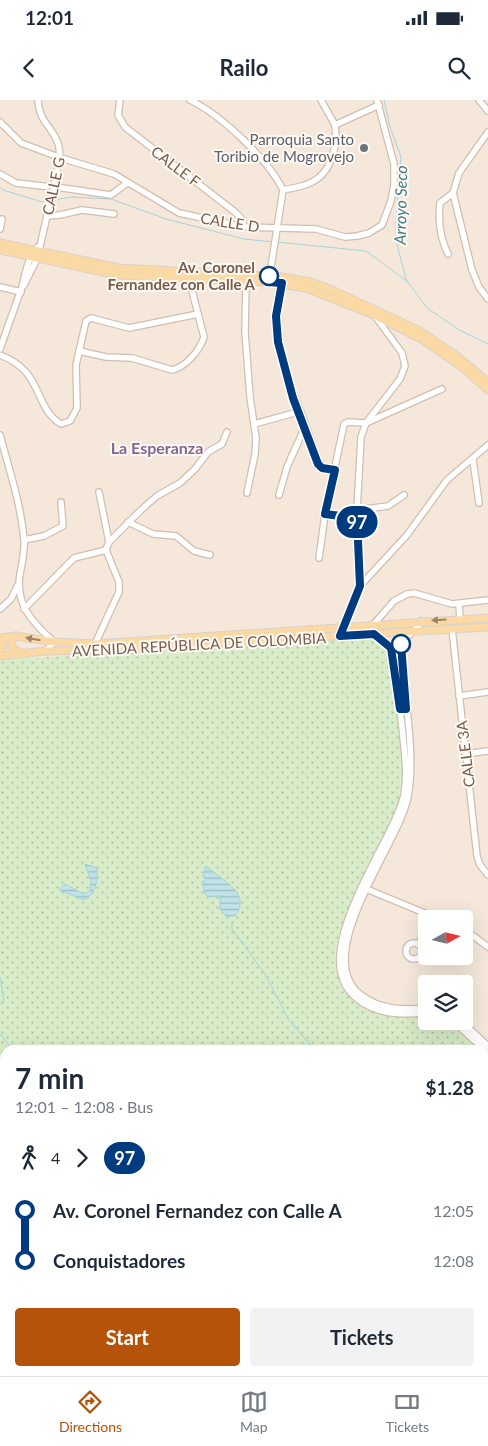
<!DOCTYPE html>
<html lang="en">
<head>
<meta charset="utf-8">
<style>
  :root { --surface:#fff; --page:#f2f2f3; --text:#1f2937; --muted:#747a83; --line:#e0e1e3; --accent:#b45309 }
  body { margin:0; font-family:Lato,sans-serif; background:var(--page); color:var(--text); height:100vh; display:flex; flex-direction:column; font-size:19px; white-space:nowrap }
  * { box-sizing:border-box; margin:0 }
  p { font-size:16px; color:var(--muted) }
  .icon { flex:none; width:28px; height:28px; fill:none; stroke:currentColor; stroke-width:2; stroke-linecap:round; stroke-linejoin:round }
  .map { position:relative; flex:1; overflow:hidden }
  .sheet { position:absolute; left:0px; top:945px; width:489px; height:331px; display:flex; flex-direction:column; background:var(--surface); border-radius:15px 15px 0 0; box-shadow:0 5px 20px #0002 }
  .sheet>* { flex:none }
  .badge { padding:0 10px; border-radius:16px; font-size:18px; line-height:32px }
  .needle { width:32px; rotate:82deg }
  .controls { position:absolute; left:418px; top:810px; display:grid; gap:10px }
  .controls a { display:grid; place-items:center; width:55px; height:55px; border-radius:5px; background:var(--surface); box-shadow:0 5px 20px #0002; font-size:25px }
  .map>.badge { position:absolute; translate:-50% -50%; box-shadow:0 0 0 2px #fff }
  .legs { display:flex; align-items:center; gap:8px; height:55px; padding:0 15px; font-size:16px }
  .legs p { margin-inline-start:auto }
  .headline { display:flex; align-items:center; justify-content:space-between; height:85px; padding:0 15px }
  h1 { font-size:28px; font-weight:700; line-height:38px }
  .action { display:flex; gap:10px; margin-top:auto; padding:10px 15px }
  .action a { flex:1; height:58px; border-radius:5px; background:var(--accent); color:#fff; font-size:20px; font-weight:700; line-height:58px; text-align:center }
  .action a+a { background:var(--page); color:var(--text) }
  ul { padding:0 15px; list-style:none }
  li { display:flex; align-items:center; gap:18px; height:50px; font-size:19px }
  li i { display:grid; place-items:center; width:8px; height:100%; margin:0 6px; background:currentColor }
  li i::after { content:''; width:12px; height:12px; margin:-6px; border:4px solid; border-radius:50%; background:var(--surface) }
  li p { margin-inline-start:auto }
  li:first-child i { background:linear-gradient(#0000 50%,currentColor 0) }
  li:last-child i { background:linear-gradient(currentColor 50%,#0000 0) }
  .status { display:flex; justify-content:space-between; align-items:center; height:35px; padding:0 25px; background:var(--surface); direction:ltr }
  .status svg { height:14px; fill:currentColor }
  header { display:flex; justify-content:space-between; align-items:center; height:65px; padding:0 15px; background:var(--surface); font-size:22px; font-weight:700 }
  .menu { display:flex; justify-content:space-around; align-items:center; height:70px; border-top:1px solid var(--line); background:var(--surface); font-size:14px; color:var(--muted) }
  .menu a { display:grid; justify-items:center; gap:2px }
  .menu .on { color:var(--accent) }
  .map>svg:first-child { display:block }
  .residential { fill:#f5e8da; fill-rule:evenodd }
  .park { fill:url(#park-dots) }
  .water { fill:url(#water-rules); stroke:#a5d3da }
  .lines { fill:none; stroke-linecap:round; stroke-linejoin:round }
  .stream { stroke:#a5d3da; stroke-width:1 }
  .minor-casing { stroke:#d1beb0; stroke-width:8 }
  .major-casing { stroke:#dad1cd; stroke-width:9 }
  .minor { stroke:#fff; stroke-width:5.5 }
  .major { stroke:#fbd9a5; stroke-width:7 }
  .minor-bridge-casing { stroke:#d1beb0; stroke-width:8; stroke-linecap:butt }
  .minor-bridge { stroke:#fff; stroke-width:5.5 }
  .oneway { fill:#a18267 }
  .line-1-casing { stroke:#fff; stroke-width:11 }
  .line-1 { stroke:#003b80; stroke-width:8 }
  .worship-dot { fill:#6b7280; stroke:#fffaf3; stroke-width:2 }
  .stop-1-dot { fill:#fff; stroke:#003b80; stroke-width:2.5 }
  .labels { text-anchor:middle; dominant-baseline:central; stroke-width:4; stroke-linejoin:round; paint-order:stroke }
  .worship-label { font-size:15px; fill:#5b616d; stroke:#fffaf3; text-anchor:end }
  .street-label { font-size:15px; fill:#7a5c4d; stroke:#fffaf3 }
  .stop-label { font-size:15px; font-weight:bold; fill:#7a5c4d; stroke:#fffaf3; text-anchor:end }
  .water-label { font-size:16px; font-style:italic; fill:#437c86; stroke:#fffaf3 }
  .neighbourhood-label { font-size:16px; font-weight:bold; fill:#846695; stroke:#fffaf3 }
</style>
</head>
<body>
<div class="status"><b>12:01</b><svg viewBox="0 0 49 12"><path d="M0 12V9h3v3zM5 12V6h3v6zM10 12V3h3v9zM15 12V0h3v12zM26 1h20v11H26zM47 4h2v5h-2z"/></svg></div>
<header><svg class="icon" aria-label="back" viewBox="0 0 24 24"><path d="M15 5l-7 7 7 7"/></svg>Railo<svg class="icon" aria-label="search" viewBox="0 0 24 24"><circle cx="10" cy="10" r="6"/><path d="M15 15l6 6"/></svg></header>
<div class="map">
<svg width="488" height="1276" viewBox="0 0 488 1276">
  <defs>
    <pattern id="park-dots" width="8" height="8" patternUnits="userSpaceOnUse" patternTransform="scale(1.25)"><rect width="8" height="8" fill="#d8ecc9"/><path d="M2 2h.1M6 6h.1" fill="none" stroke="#b4c2a5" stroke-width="1.8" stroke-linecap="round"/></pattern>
    <pattern id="water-rules" width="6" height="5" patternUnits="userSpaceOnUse" patternTransform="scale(1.25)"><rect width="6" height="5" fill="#bfe3e8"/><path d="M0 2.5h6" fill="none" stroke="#a0bbbe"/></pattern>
  </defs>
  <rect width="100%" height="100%" fill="#fdf6ec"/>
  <path class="residential" d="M0 0H488V1276H0ZM426 819H464V856H426ZM426 884H464V921H426ZM5 950H484V1271H5Z"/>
  <path class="park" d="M373 537C396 549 393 568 397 591 402 631 407 673 396 711 383 759 305 848 349 895 370 917 398 916 426 915V921H447L479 950H5V1271H484V955L488 959V1276H0V560Z"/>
  <g class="water">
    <path d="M85 764 97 768C98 780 96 794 84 800L59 790 65 784 84 794 90 791 91 782Z"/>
    <path d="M206 766C220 779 253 793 235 816H226L220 809V796L209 797 205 794 202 782 206 780 203 777Z"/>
  </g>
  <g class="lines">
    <g class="stream">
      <polyline points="384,0 390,27 401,57 396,124 397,145 407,182"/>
      <polyline points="0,87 3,90 42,102 47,101"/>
      <polyline points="54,100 72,97 111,99 166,119 244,139 273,142"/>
      <polyline points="277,142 366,151 408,182 427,208 461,231 488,244"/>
      <polyline points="232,821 232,829 265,874 289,920 315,950"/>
      <polyline points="0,877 4,901 0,904"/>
      <polyline points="0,934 13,950"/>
      <polyline points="484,1123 488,1128"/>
      <polyline points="0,1259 5,1260"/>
      <polyline points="484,1265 488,1265"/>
      <polyline points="303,1271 308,1276"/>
      <polyline points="12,1276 21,1271"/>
      <polyline points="457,1276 461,1271"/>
    </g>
    <g class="minor-casing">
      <g id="minor">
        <path d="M38 0C39 32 70 30 56 75"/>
        <polyline points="120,0 118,15 125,27 235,112 242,119 244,127"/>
        <path d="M190 0C221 15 268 59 283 90L269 180"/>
        <polyline points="321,0 335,25"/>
        <polyline points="479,0 488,11"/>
        <polyline points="0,22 21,43 61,58 114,74 179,113 244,127 316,129 345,137 357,136 369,133 382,125 391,101 394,85 394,64 377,0"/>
        <polyline points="488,32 459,73 453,93 472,170 479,187 488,199"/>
        <polyline points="0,74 16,83 51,87"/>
        <polyline points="56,87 111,95 127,83"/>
        <path d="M283 90C292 88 302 87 310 83 331 74 338 47 335 25L379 5"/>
        <polyline points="47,116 60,115 82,110 114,114"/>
        <polyline points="0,129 2,119"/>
        <path d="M448 154C440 138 438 120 440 103L453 93"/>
        <polyline points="246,181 245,232 250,297 256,338 255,354 247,393"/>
        <path d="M282 183C280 194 276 206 276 217 275 269 307 315 318 364L322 368 335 370"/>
        <polyline points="24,185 37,159 50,103"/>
        <polyline points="0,187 21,192"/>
        <path d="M0 249C7 229 14 209 21 190 26 175 26 159 38 147"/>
        <path d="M79 251 106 257 132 258 172 270C186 267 200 250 204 237L189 179"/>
        <path d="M0 255C44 271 33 307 61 324L70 321 77 308 76 265 86 221 91 218 129 228 198 214"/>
        <polyline points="254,324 298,312"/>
        <path d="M0 335C9 369 21 404 24 440 25 451 22 463 20 474 15 505 33 523 54 542L46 551"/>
        <polyline points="473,360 479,403"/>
        <polyline points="99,392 109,442"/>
        <polyline points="279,395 287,367 305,327"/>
        <polyline points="357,410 388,406 404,395"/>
        <polyline points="325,414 357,418"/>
        <polyline points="128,422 153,434 176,436 194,451 210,455"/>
        <polyline points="24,440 44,436 63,426 61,402"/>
        <polyline points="106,450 109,442 141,410 157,396 180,383 195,369 208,352 222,344 227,332"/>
        <polyline points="319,458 325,414 344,324 348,322 366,323 442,289"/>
        <polyline points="360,486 357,410 361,337 366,323 400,279 405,266 402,253 375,216"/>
        <polyline points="459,504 460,519"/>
        <polyline points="0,509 11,499 18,485"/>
        <polyline points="24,509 74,458 106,450"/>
        <path d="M421 521C415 535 403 534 400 549 404 591 416 656 408 697 399 744 309 856 361 895 380 910 404 910 426 908"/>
        <polyline points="452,529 477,756 480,765 488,775"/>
        <polyline points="340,536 360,486 407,435 447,380 488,345"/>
        <polyline points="95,544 119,492 119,482 106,450"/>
        <polyline points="459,596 488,592"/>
        <polyline points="465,654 488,651"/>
        <polyline points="364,788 439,819"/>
        <polyline points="464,829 488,847"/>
        <circle cx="414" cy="851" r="8"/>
        <polyline points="419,844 426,827"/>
        <path d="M426 913C401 915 375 915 355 897 305 853 393 744 404 695 408 672 404 649 402 627 399 602 397 576 393 551L382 539 374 535 373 525 394 501 407 494 414 493 452 504 488 500"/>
        <polyline points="453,921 488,953"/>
        <polyline points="461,921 488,946"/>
      </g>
    </g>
    <g class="major-casing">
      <g id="major">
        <polyline points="0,143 119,168 282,177 311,182 332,190 418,230 458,257 488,282"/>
        <polyline points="0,150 117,175 268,182 306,188 374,215 423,240 462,267 488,290"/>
        <polyline points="16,536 12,540 11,547 20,553"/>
        <polyline points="0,538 16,536 54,542 95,544 488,518"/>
        <polyline points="0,542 2,546 0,550"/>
        <polyline points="0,556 46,551 95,550 488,527"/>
      </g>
    </g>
    <use href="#minor" class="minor"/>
    <use href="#major" class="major"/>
    <g class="minor-bridge-casing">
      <polyline id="minor-bridge" points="50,103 56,75"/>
    </g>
    <use href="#minor-bridge" class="minor-bridge"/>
  </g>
  <defs><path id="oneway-solid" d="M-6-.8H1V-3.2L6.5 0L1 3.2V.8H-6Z" transform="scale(1.25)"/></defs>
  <g class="oneway">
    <use href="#oneway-solid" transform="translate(439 520) rotate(176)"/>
    <use href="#oneway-solid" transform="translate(33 539) rotate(-170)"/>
  </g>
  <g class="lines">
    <g class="line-1-casing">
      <polyline id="line-1" points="269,176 268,182 282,183 276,216 278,242 293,298 318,364 322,368 335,370 325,414 357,418 360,486 340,536 374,534 391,548 400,609 406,609 401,544"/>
    </g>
    <use href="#line-1" class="line-1"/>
  </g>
  <circle class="worship-dot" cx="364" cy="48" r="5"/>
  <g class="stop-1-dot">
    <circle cx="269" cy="176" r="9"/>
    <circle cx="401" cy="544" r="9"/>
  </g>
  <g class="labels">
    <g class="worship-label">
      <text x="354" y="39">Parroquia Santo<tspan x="354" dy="17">Toribio de Mogrovejo</tspan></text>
    </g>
    <g class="street-label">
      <text transform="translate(176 66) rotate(37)">CALLE F</text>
      <text transform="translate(53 86) rotate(-78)">CALLE G</text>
      <text transform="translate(230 122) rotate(9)">CALLE D</text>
      <text transform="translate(199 544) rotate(-3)">AVENIDA REPÚBLICA DE COLOMBIA</text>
      <text transform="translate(465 654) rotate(-97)">CALLE 3A</text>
    </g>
    <g class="stop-label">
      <text x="255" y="167">Av. Coronel<tspan x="255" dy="17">Fernandez con Calle A</tspan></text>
    </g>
    <g class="water-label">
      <text transform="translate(400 105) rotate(-89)">Arroyo Seco</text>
    </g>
    <g class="neighbourhood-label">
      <text x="157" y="347">La Esperanza</text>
    </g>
  </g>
</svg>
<div class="controls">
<a><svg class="needle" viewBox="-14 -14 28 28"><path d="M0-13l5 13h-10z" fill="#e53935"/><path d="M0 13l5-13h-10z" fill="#747a83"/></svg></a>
<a><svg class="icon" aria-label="layers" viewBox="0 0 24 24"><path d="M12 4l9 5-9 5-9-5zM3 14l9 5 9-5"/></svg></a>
</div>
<b class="badge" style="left:357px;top:422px;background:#003b80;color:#fff">97</b>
<section class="sheet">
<div class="headline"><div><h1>7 min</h1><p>12:01 – 12:08 · Bus</p></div><b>$1.28</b></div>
<div class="legs"><svg class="icon" aria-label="walk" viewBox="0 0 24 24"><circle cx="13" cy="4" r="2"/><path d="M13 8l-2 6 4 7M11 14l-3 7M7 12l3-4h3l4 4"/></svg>4<svg class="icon" aria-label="forward" viewBox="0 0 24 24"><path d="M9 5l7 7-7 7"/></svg><b class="badge" style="background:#003b80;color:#fff">97</b></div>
<ul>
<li><i style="color:#003b80"></i><b>Av. Coronel Fernandez con Calle A</b><p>12:05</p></li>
<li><i style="color:#003b80"></i><b>Conquistadores</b><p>12:08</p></li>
</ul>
<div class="action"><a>Start</a><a>Tickets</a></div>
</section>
</div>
<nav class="menu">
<a class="on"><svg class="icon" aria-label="directions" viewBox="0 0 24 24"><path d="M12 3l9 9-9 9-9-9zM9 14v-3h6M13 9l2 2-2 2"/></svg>Directions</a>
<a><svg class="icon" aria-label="map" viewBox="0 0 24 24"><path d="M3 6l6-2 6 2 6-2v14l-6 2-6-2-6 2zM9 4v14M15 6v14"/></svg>Map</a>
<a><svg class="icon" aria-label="tickets" viewBox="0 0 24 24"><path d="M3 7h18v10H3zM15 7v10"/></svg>Tickets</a>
</nav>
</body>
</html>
